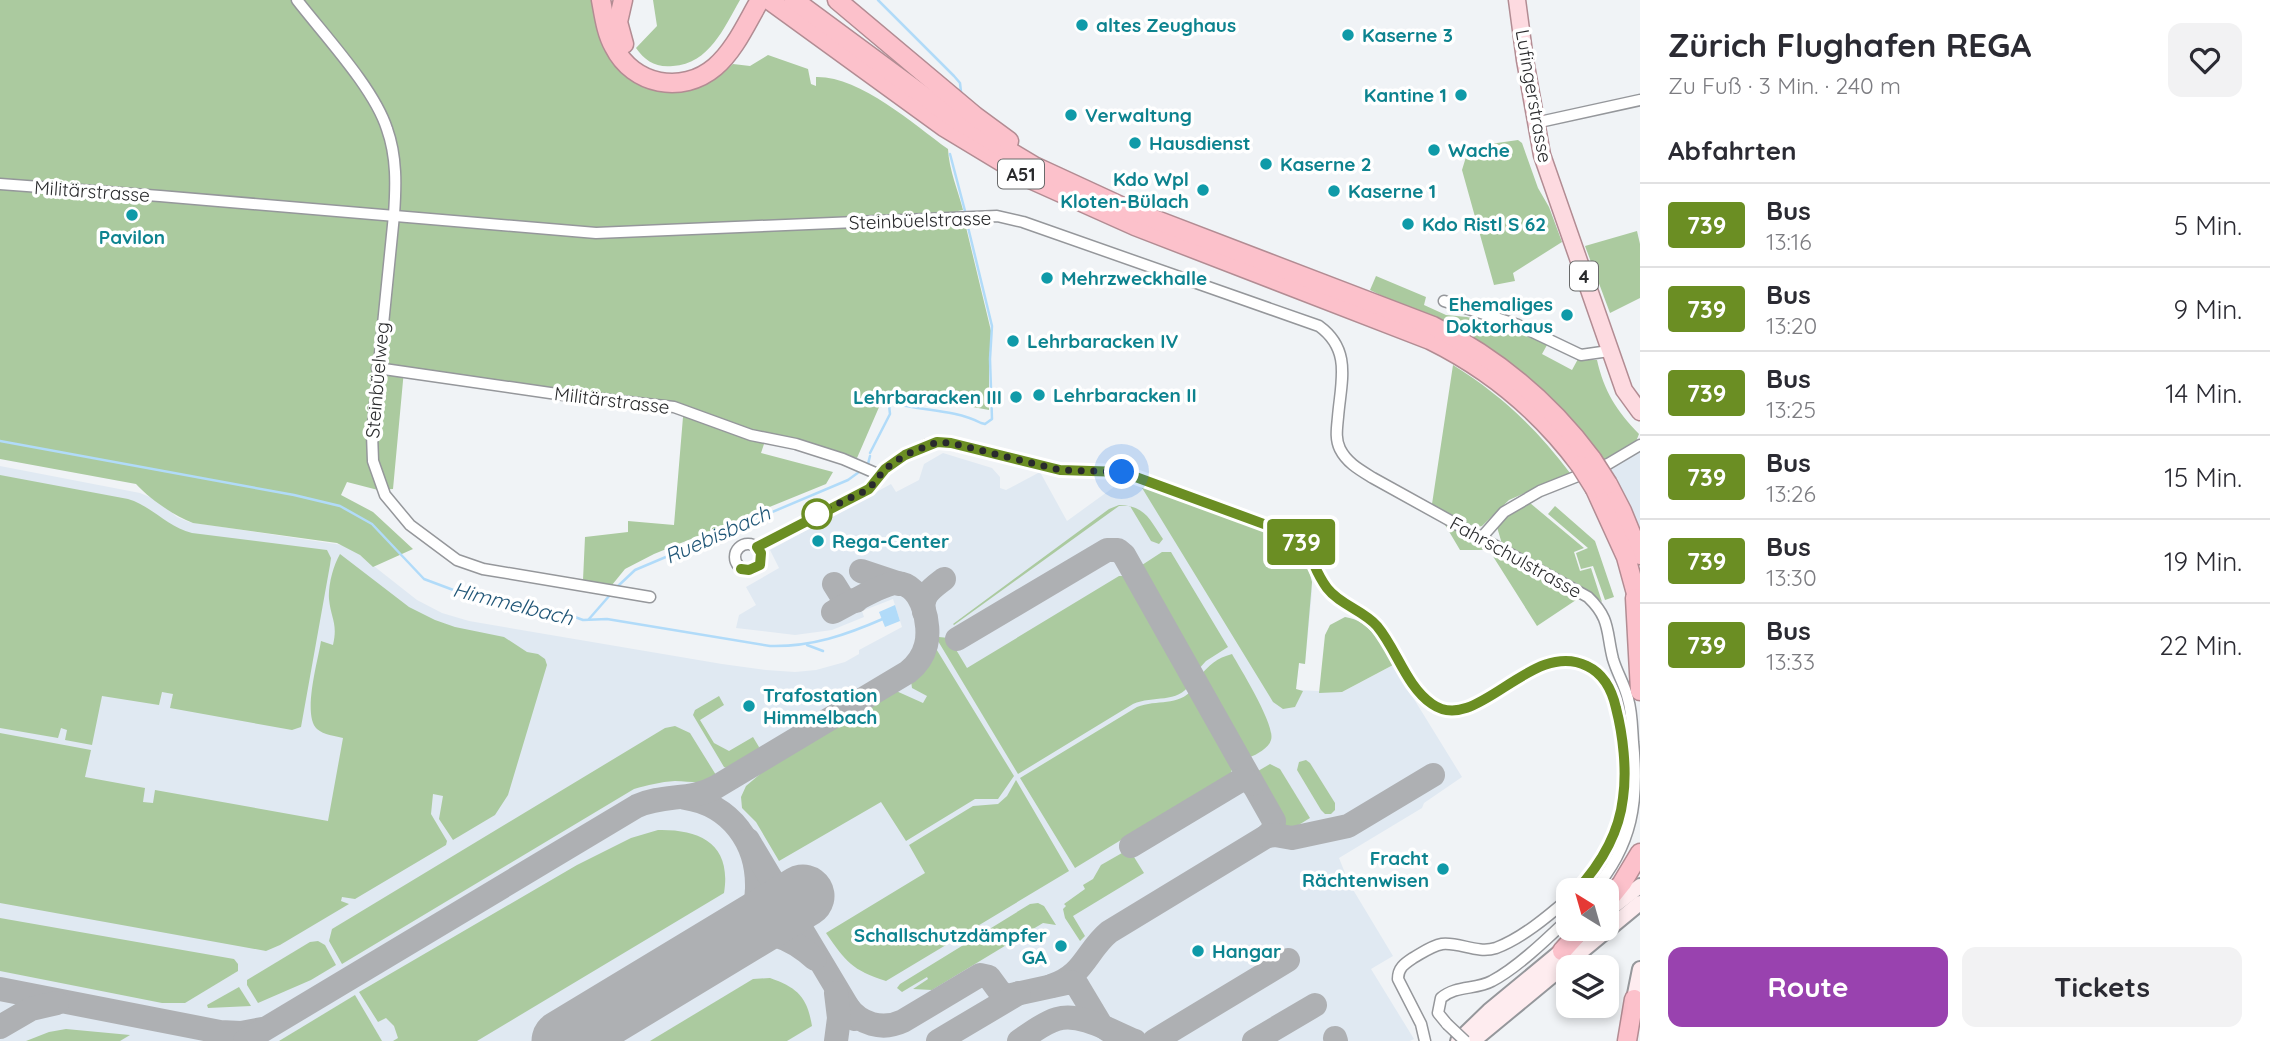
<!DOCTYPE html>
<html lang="de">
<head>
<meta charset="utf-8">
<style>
  :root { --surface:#fff; --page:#f2f2f3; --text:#2b2b33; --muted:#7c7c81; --line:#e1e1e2; --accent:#9942af }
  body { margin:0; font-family:Quicksand,sans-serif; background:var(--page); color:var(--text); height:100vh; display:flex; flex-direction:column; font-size:26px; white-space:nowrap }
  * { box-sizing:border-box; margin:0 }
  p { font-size:23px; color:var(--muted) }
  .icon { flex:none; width:38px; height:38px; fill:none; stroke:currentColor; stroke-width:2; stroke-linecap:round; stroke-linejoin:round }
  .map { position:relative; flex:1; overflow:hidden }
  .drawer { display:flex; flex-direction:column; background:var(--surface); width:630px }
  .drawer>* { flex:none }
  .badge { padding:0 14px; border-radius:5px; font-size:24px; line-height:46px }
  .needle { width:46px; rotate:323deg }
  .fabs { position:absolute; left:1556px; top:878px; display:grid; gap:14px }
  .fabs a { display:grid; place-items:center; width:63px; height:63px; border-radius:14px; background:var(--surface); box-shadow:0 4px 10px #0003; font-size:35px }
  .you { position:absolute; width:35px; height:35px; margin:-18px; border:5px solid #fff; border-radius:50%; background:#1a73e8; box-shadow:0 0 0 10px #1a73e833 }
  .map>.badge { position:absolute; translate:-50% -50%; box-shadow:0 0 0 4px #fff }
  h2 { padding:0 28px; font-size:26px; line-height:63px }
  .round { display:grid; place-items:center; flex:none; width:74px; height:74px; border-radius:14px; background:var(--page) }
  .overview { display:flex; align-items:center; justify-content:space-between; height:119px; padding:0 28px }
  h1 { font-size:33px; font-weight:700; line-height:52px }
  .action { display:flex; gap:14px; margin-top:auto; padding:14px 28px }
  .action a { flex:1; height:80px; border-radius:14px; background:var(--accent); color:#fff; font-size:28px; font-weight:700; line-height:80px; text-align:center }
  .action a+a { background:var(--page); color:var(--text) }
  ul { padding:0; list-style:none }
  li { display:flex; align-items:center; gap:21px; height:84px; padding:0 28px; border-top:2px solid var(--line) }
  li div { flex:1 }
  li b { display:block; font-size:26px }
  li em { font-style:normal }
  li .badge { min-width:77px; font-weight:700; text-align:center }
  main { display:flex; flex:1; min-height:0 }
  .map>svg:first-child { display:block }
  .built { fill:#e0e9f2 }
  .green { fill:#abca9f }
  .water { fill:#b1dbf9 }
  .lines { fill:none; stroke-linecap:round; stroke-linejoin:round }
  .stream { stroke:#b1dbf9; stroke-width:2.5 }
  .taxiway { stroke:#aeb0b3; stroke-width:24 }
  .runway { stroke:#aeb0b3; stroke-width:63 }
  .street-casing { stroke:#95979b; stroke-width:13 }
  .secondary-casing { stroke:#95979b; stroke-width:18 }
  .primary-casing { stroke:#b28c93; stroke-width:19 }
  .highway-casing { stroke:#b28c93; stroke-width:21 }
  .street { stroke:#fff; stroke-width:10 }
  .secondary { stroke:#feecef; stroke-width:14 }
  .primary { stroke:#fddae0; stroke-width:16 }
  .highway { stroke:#fcc1cb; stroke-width:18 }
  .street-bridge-casing { stroke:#95979b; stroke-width:13; stroke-linecap:butt }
  .highway-bridge-casing { stroke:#b28c93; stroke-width:21; stroke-linecap:butt }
  .street-bridge { stroke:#fff; stroke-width:10 }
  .highway-bridge { stroke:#fcc1cb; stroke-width:18 }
  .line-casing { stroke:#fff; stroke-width:16 }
  .line { stroke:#6b8e23; stroke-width:10 }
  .walk { stroke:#292a2c; stroke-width:7; stroke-dasharray:0 12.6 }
  .culture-dot { fill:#0f9aa8; stroke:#fff; stroke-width:2.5 }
  .stop-dot { fill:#fff; stroke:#6b8e23; stroke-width:3.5 }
  .labels { text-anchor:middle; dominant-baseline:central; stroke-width:7; stroke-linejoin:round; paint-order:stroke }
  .shield { fill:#fff; stroke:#696a6b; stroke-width:2 }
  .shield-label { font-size:18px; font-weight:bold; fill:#292a2c }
  .culture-label { font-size:19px; font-weight:bold; fill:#0d838f; stroke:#fff; text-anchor:start }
  .street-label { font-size:19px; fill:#292a2c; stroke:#fff }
  .water-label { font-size:21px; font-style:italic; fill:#1f5576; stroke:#fff }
</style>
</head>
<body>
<main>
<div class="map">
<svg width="1640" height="1041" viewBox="0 0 1640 1041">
  <rect width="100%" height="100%" fill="#f0f3f6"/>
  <g class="built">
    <polygon points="1640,445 1640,527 1608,464"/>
    <polygon points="943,453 992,468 1000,477 1000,488 1006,490 1040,472 1067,521 1125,479 1266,531 1295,547 1304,558 1311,577 1312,592 1305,664 1299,663 1296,690 1342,692 1393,665 1462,777 1424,803 1422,808 1339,858 1349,883 1393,956 1371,969 1414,1039 1410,1041 0,1041 0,466 140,493 157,500 177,517 189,522 342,545 356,552 417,600 442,613 469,621 722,664 766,670 795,672 816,670 845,662 859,654 859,650 902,627 893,599 862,611 864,617 832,630 795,635 736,628 739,615 756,605 746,587 779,568 770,550 891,484 896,492 919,480 924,464"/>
  </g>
  <g class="green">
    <path d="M0 0H596C599 12 605 50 611 57 626 80 658 95 686 90 704 87 719 75 733 64L750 66 768 55 808 69 811 84 816 86V77C860 76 913 124 948 149 949 170 958 190 963 210L958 211 965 223 992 335 989 359V410L886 391 857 458 767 435 761 453 833 472 826 484 654 554 625 569 612 585 583 580 585 537 628 532V521L674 525 684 405 668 401 566 391 404 370 393 489 378 490 347 482 341 495 373 512 413 549 373 567 360 555 337 543 193 523C173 515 151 500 136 484L0 459Z"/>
    <path d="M653 0H740C724 28 709 64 673 66 656 68 645 61 636 48L657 26Z"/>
    <polygon points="1518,140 1522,143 1538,188 1549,207 1562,242 1513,273 1515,281 1494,285 1462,170 1469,147"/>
    <polygon points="1637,231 1640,244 1640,298 1610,313 1585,246"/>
    <path d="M1376 276 1426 297 1424 305 1446 315 1467 317 1509 327 1547 345 1542 354 1572 370 1578 359 1597 360C1604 391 1616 410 1639 434L1635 444 1603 460C1575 427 1548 393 1514 366 1475 334 1415 312 1370 290Z"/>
    <path d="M1453 365C1500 394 1537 429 1570 473L1509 500 1482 526 1472 528 1432 504Z"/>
    <path d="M0 475 128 499C152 506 167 527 192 533L327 550 331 558 330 565 301 727 292 730 170 708 173 694 162 692 159 705 102 696 92 745 65 740 67 730 61 728 58 738 0 728Z"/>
    <polygon points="1139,483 1266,531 1292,543 1299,550 1307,563 1312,582 1305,664 1299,663 1296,689 1303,691 1295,707 1283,709 1273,702"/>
    <polygon points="1530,503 1584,548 1574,552 1580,571 1591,568 1602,602 1585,589 1502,544 1497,527 1506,516"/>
    <path d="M1119 505C1146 506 1149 519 1163 539L1159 544 1151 541 1130 506H1119L954 625 953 624 1109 509Z"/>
    <polygon points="1555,506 1595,541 1614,597 1605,600 1593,566 1581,569 1576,553 1588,548 1548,514"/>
    <polygon points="1444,523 1572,593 1579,598 1537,626 1489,550 1460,550"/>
    <polygon points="1162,552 1171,552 1228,647 1206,661 1196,672 1142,574 1142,565"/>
    <path d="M340 554 409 607 435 620 455 627 504 637 527 652 538 654 545 659 547 665 508 795 495 815 453 840 439 819 443 796 433 794 431 814 447 841 446 845 355 899 342 897 341 901 349 904 280 945 266 951 0 903V733L91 750 85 777 145 788 143 802 153 803 155 790 328 821 343 738C335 736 324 735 317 729 302 715 318 661 321 641L333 645C338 623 331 619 329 599 328 586 333 566 340 554Z"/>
    <path d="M1119 576H1126L1132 580 1190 684C1178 704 1153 695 1133 704L1018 774 938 641 939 637 949 638 967 668Z"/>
    <path d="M1345 617C1371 621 1381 644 1393 665L1342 692 1319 693 1325 635 1330 625Z"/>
    <path d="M935 647 1014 776 998 799H975L906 841 881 802 779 861 756 822 742 808 741 797 746 786 773 763 894 690 923 703 927 696 912 688 911 681C923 672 930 660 935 647Z"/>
    <path d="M1232 654C1240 668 1276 726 1271 740 1269 748 1256 755 1250 757L1240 752 1199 677C1209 665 1217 658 1232 654Z"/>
    <path d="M1193 689 1234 761 1231 773 1075 868 1020 778 1137 707C1157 699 1178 707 1193 689Z"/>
    <polygon points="719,696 724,705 700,720 714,743 729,751 753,737 759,747 757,753 729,769 724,767 693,715 695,710"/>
    <path d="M675 726 690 733 716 775 715 779C700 785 690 781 675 781 660 782 648 785 634 789L342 964 329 941 332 929 665 728Z"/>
    <polygon points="1306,760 1310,763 1335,803 1335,810 1331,814 1325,814 1321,810 1297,770 1299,762"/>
    <polygon points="1270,764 1280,769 1310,818 1287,832 1253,774"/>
    <path d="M1016 780 1069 871 886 981C852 970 846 962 826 933L925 873 909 845 973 806 998 804 1007 796Z"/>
    <path d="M658 830C700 829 732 844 724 893L477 1041H393L398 1038 394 1026 386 1018 378 1022 359 992 577 865 631 838Z"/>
    <polygon points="1129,849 1144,873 1073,916 1085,936 1080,941 1065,918 1063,909 1066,906 1064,904 1085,889 1083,885 1093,879 1101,865"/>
    <polygon points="1038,903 1044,906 1056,925 1043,923 932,990 913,989 928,979 927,977 902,992 897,988 900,984 1030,904"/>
    <polygon points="0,918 234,959 238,964 238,971 185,1003 162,1003 0,971"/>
    <polygon points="318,941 325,945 336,965 311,980 258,1003 247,985 247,980 310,942"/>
    <path d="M770 978C798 988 807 997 812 1026L787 1041H650L753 979Z"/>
    <polygon points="239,987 251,1006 208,1008 207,1005"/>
    <polygon points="355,995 382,1041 279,1041"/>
    <polygon points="66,1029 130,1035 120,1041 26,1041 49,1032"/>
  </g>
  <polygon class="water" points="895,605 900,621 885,627 879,612"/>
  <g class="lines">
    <g class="stream">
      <polyline points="878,0 954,76 960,83 961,92"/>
      <polyline points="950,154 965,211"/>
      <path d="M0 441 294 495 340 506 372 524 424 579 456 591 556 610 583 620 607 619 770 646C812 647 846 635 885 618"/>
      <path d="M870 453 890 414 889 405 892 403C922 411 953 409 981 423L985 424 992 419 990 359 992 326 967 223"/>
      <polyline points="868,464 870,456"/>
      <polyline points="618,586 635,570 848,480 859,472"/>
      <polyline points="589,619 610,595"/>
      <polyline points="807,645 823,651"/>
    </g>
    <g class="taxiway">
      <polyline points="861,571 900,584"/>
      <polyline points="834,584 844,600 856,601"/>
      <path d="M924 612C921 595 931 589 944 579"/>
      <path d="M957 639 1107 550H1118L1124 555 1274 821 1273 830 1267 836 1109 932C1086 951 1084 976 1051 986"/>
      <path d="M685 798C731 805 758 843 757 888 757 903 753 918 743 929 738 936 729 941 721 946"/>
      <polyline points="1267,836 1275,835 1292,838 1348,826 1433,775"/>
      <polyline points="748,840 855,1019"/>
      <polyline points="1131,846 1241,780 1247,780 1252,784"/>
      <path d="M731 940C760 923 792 938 815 959"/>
      <polyline points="0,989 220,1032 241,1033 262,1029"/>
      <path d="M847 1006C860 1024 882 1031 903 1021L980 975 989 977 1000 992 1007 996 1071 982 1077 985 1101 1025 1108 1030"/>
      <polyline points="0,1027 31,1009 57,1003"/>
      <polyline points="1335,1038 1336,1041"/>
      <path d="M245 1041 637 806C663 794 691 801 716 787L908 672C917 665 923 657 926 645 931 626 923 584 897 583 882 583 848 605 833 612"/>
      <polyline points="836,1041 839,1018 836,993"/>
      <polyline points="938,1041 1019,993"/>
      <path d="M1019 1041C1030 1034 1043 1023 1057 1019 1081 1012 1112 1032 1135 1041"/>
      <polyline points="1154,1041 1288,960"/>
      <polyline points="1254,1041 1315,1005"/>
    </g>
    <polyline class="runway" points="563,1041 803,896"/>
    <g class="street-casing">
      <g id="street">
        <path d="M297 0C324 35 374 88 387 129 397 157 396 186 394 215L372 434 373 461 385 495 410 525 457 560 483 569 650 597"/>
        <polyline points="1535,123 1640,100"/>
        <path d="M0 184 160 196 596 233 997 216 1023 222 1319 326C1352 350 1341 381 1338 417 1337 428 1335 439 1340 449 1347 463 1360 470 1373 478L1588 597C1611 619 1606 632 1613 659 1617 673 1625 685 1628 699 1632 712 1632 728 1633 742 1639 800 1633 845 1593 891"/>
        <polyline points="1444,301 1518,325 1581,355 1609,351"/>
        <polyline points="377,368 564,395 674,407 751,435 796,444 843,459 880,475"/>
        <polyline points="1481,538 1504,512 1540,491 1608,464 1640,445"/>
        <circle cx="748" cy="557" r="13"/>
        <path d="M757 547 869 489 885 469 905 455 926 445 943 442 1060 470 1122 473 1283 531C1320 551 1308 567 1331 592 1345 608 1367 613 1381 631 1397 653 1408 688 1432 705 1477 736 1531 638 1587 666 1604 674 1612 691 1616 708 1623 735 1627 770 1623 798 1619 835 1601 864 1576 891"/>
        <path d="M1447 1024 1438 1013 1441 998C1456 985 1476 990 1492 981 1517 968 1548 938 1568 919"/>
        <path d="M1425 1041 1421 1024 1398 979C1398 968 1404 964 1413 958 1422 953 1431 946 1442 944 1460 942 1477 954 1496 948 1522 938 1547 917 1568 899"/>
      </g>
    </g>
    <g class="secondary-casing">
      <g id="secondary">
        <polyline points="1606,912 1640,886"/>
        <polyline points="1634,999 1640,969"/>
        <polyline points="1458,1041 1489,1011 1570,944"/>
        <polyline points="1473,1041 1640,903"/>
      </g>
    </g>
    <g class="primary-casing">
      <polyline id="primary" points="1517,0 1525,60 1542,155 1624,390 1640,412"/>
    </g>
    <g class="highway-casing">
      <g id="highway">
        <path d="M601 0C604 16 606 33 614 47 633 85 682 95 715 67 735 50 747 22 760 0"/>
        <polyline points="623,0 618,22 624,44"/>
        <path d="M769 0 944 127 1030 179 1135 226 1430 340C1491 370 1539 410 1580 465"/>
        <path d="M794 0 951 116 1034 166 1125 208 1433 326C1497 358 1549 401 1592 459"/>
        <polyline points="837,0 975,116 1009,141"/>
        <polyline points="1608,484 1622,511 1640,555"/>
        <polyline points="1595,489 1626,557 1640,608"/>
        <polyline points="1635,598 1640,691"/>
        <polyline points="1606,903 1622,883 1640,853"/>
        <polyline points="1562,951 1582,929"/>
        <polyline points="1627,1041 1634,999"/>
      </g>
    </g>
    <use href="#street" class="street"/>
    <use href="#secondary" class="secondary"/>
    <use href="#primary" class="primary"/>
    <use href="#highway" class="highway"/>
    <g class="street-bridge-casing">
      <polyline id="street-bridge" points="1447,1024 1465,1041"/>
    </g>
    <g class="highway-bridge-casing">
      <g id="highway-bridge">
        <polyline points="1592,459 1608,484"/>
        <polyline points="1580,465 1595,489"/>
      </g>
    </g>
    <use href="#street-bridge" class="street-bridge"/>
    <use href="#highway-bridge" class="highway-bridge"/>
  </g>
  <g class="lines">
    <g class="line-casing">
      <path id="line" d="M741 569 749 570 760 565 761 553 757 547 869 489 885 469 905 455 937 442 951 443 1060 470 1122 472 1283 531C1316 549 1308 562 1327 588 1340 605 1363 610 1377 626 1397 650 1406 686 1432 704 1477 736 1531 638 1587 666 1604 674 1612 690 1616 708 1623 735 1627 770 1623 798 1619 834 1601 864 1576 891"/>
    </g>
    <use href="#line" class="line"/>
    <polyline class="walk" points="817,514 869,489 885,469 905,455 937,442 951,443 1060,470 1122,472"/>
  </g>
  <g class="culture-dot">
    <circle cx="1082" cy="25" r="7"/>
    <circle cx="1348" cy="35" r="7"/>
    <circle cx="1461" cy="95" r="7"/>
    <circle cx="1071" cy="115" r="7"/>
    <circle cx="1135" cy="143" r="7"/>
    <circle cx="1434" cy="150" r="7"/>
    <circle cx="1266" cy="164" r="7"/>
    <circle cx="1203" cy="190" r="7"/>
    <circle cx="1334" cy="191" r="7"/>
    <circle cx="132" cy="215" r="7"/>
    <circle cx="1408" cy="224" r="7"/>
    <circle cx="1047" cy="278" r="7"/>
    <circle cx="1567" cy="315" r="7"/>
    <circle cx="1013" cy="341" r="7"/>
    <circle cx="1039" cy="395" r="7"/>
    <circle cx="1016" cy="397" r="7"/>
    <circle cx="818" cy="541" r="7"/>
    <circle cx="749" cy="706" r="7"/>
    <circle cx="1443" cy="869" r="7"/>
    <circle cx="1061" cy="946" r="7"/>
    <circle cx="1198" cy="951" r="7"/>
  </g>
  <circle class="stop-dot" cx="817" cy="514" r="14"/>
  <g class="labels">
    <g class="shield">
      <rect x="998" y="159.5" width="46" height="29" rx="5"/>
      <rect x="1570" y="261.5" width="28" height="29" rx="5"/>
    </g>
    <g class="shield-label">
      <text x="1021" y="174">A51</text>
      <text x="1584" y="276">4</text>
    </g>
    <g class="culture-label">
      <text x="1096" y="25">altes Zeughaus</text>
      <text x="1362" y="35">Kaserne 3</text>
      <text x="1447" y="95" text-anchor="end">Kantine 1</text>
      <text x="1085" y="115">Verwaltung</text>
      <text x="1149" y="143">Hausdienst</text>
      <text x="1448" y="150">Wache</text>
      <text x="1280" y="164">Kaserne 2</text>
      <text x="1189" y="179" text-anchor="end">Kdo Wpl<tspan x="1189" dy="22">Kloten-Bülach</tspan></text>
      <text x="1348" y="191">Kaserne 1</text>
      <text x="1422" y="224">Kdo Ristl S 62</text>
      <text x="132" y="237" text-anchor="middle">Pavilon</text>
      <text x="1061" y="278">Mehrzweckhalle</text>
      <text x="1553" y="304" text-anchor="end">Ehemaliges<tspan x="1553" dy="22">Doktorhaus</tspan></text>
      <text x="1027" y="341">Lehrbaracken IV</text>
      <text x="1053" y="395">Lehrbaracken II</text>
      <text x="1002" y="397" text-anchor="end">Lehrbaracken III</text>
      <text x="832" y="541">Rega-Center</text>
      <text x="763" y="695">Trafostation<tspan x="763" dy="22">Himmelbach</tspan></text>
      <text x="1429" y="858" text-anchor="end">Fracht<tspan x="1429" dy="22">Rächtenwisen</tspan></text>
      <text x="1047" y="935" text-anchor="end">Schallschutzdämpfer<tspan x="1047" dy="22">GA</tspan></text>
      <text x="1212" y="951">Hangar</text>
    </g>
    <g class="street-label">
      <text transform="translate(1534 96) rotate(80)">Lufingerstrasse</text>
      <text transform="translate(92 191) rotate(4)">Militärstrasse</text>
      <text transform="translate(920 220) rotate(-2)">Steinbüelstrasse</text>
      <text transform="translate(377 380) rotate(-85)">Steinbüelweg</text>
      <text transform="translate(612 400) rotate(7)">Militärstrasse</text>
      <text transform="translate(1516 557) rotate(29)">Fahrschulstrasse</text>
    </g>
    <g class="water-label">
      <text transform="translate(717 534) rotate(-24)">Ruebisbach</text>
      <text transform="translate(513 603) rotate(14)">Himmelbach</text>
    </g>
  </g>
</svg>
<div class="fabs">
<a><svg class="needle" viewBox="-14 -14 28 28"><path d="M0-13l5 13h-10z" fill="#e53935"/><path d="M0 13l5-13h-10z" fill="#7c7c81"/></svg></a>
<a><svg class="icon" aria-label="layers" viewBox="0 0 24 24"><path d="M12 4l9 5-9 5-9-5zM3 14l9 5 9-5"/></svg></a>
</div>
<div class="you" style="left:1122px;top:472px"></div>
<b class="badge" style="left:1301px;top:542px;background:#6b8e23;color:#fff">739</b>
</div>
<section class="drawer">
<div class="overview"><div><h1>Zürich Flughafen REGA</h1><p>Zu Fuß · 3 Min. · 240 m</p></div><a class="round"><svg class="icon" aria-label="heart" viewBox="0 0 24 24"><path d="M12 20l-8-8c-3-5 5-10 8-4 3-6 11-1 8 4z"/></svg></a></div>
<h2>Abfahrten</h2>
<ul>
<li><span class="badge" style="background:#6b8e23;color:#fff">739</span><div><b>Bus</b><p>13:16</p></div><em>5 Min.</em></li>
<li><span class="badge" style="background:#6b8e23;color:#fff">739</span><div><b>Bus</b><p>13:20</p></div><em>9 Min.</em></li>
<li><span class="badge" style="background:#6b8e23;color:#fff">739</span><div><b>Bus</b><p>13:25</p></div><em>14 Min.</em></li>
<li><span class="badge" style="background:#6b8e23;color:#fff">739</span><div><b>Bus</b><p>13:26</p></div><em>15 Min.</em></li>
<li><span class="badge" style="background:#6b8e23;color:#fff">739</span><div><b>Bus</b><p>13:30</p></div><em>19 Min.</em></li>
<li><span class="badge" style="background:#6b8e23;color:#fff">739</span><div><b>Bus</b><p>13:33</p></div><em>22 Min.</em></li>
</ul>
<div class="action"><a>Route</a><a>Tickets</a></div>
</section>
</main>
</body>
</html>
